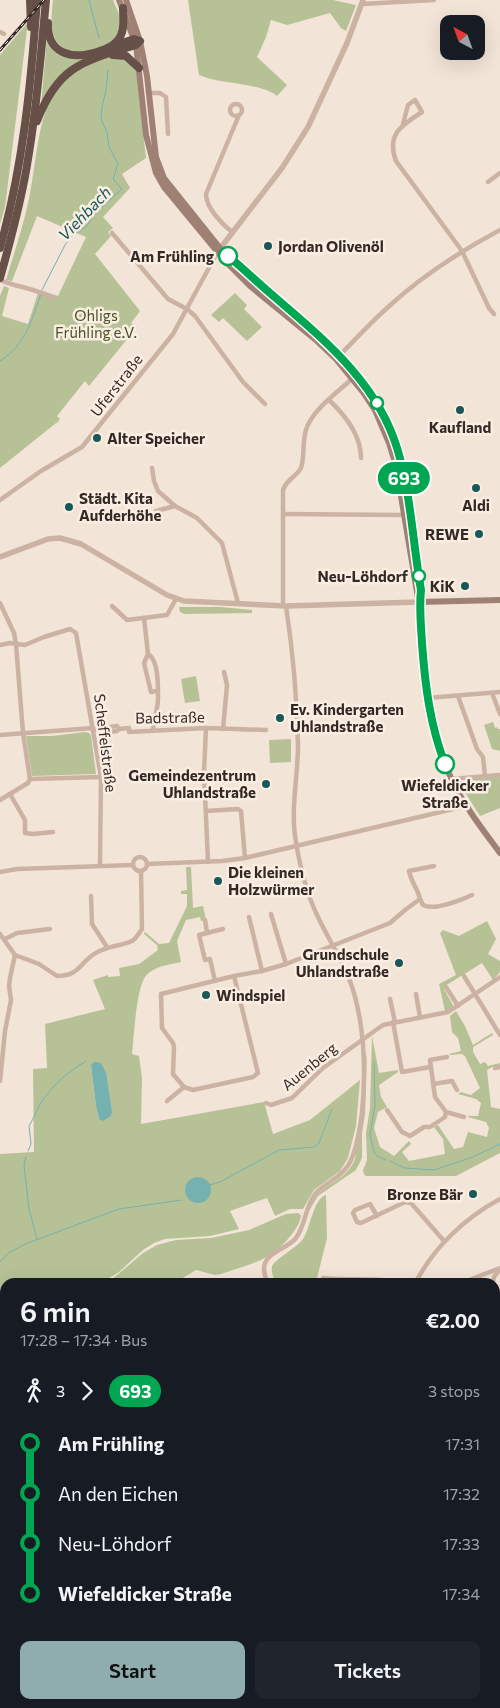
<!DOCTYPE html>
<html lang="en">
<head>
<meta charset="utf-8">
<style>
  :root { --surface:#171b24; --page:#20242c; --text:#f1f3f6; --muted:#9ea1a6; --accent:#8fadaf }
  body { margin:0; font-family:Commissioner,sans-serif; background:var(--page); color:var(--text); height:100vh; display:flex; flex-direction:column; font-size:19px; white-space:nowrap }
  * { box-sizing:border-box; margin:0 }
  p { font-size:16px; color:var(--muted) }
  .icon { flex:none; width:28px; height:28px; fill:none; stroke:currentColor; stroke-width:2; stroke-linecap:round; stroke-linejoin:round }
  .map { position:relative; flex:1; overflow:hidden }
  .side { position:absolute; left:0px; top:1278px; width:500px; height:431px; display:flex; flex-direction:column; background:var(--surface); border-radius:15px 15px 0 0; box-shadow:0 5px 20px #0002 }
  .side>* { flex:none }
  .badge { padding:0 10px; border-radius:16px; font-size:18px; line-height:32px }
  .needle { width:32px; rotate:319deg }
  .buttons { position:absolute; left:440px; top:15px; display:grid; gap:10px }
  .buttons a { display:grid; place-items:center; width:45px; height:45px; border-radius:10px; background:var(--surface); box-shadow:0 5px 20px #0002; font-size:25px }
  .map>.badge { position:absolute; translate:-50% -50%; box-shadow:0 0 0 2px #fff }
  .legs { display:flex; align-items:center; gap:8px; height:55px; padding:0 20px; font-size:16px }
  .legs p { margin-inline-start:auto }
  .headline { display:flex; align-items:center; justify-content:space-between; height:85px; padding:0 20px }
  h1 { font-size:28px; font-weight:600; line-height:38px }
  .button { display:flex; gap:10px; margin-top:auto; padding:10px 20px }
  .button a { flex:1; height:58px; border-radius:10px; background:var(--accent); color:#111; font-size:20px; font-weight:600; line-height:58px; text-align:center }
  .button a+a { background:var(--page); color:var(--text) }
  ul { padding:0 20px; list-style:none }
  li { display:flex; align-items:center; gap:18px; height:50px; font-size:19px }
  li i { display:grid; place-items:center; width:8px; height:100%; margin:0 6px; background:currentColor }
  li i::after { content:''; width:12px; height:12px; margin:-6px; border:4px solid; border-radius:50%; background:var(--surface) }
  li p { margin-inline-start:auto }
  li:first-child i { background:linear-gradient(#0000 50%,currentColor 0) }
  li:last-child i { background:linear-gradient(currentColor 50%,#0000 0) }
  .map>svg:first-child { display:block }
  .green { fill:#b6c296; fill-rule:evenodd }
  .water { fill:#74b1b0 }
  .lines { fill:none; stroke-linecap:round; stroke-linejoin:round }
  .stream { stroke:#74b1b0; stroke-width:1 }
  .minor { stroke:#cbb2a2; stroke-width:4.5 }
  .tertiary { stroke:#cbb2a2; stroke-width:5.5 }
  .secondary { stroke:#9e8174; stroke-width:6 }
  .trunk { stroke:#675048; stroke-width:8 }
  .rail-casing { stroke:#352925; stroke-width:3 }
  .rail { stroke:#faeee3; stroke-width:1; stroke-dasharray:4; stroke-linecap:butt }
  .line-1-casing { stroke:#fff; stroke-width:11 }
  .line-1 { stroke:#00a651; stroke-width:8 }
  .poi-dot { fill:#185858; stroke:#faeee3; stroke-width:2 }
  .stop-1-dot { fill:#fff; stroke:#00a651; stroke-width:2.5 }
  .labels { text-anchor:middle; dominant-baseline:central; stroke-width:5; stroke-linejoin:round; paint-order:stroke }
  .poi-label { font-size:15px; font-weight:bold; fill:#352925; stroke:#faeee3; text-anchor:start }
  .stop-label { font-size:15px; font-weight:bold; fill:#352925; stroke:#faeee3; text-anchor:end }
  .park-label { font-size:15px; fill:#475427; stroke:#faeee3 }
  .street-label { font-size:15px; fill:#352925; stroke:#faeee3 }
  .water-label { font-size:16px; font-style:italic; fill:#185858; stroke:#faeee3 }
</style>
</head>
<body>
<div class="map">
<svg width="500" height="1708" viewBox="0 0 500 1708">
  <rect width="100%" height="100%" fill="#f2e4d7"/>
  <g class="green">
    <path d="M53 0H113C122 21 124 22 113 42 104 46 93 52 84 52 49 55 50 25 53 0Z"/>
    <path d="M188 0H333L356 5 346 31 341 28 330 13 287 25 271 20 266 37 257 57 287 85 277 96C260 82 222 85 199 75Z"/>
    <polygon points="28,22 5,207 0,224 0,55"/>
    <polygon points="47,38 62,55 125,45 72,67 41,105"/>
    <path d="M115 56 124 58 136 71 146 158 122 174 130 188 103 217 113 228 108 232 111 236 95 254 140 311 131 323 137 327 89 386 85 381 57 416 60 419 57 423H56L0 468V296L4 286 9 288 2 316 28 324 38 293 42 294 43 291 58 296 86 237 37 216 12 281 6 280C14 253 23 227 29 199 42 137 34 69 115 56Z"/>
    <polygon points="235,293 247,305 244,309 262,327 247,341 223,318 219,322 211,315"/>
    <polygon points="179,607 221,607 252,610 252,613 184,614 180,612"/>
    <polygon points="196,676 200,701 185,703 181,679"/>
    <polygon points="493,722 495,728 497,727 498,729 500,729 500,751 492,749 484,725"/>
    <polygon points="85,732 89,733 91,736 96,774 32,776 26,736 52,736"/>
    <polygon points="291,739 291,762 270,763 269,740"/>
    <polygon points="500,777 500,808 480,816 461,786 460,781 470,781 473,779"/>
    <path d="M186 867H191L193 908 203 906 206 920 201 921 200 917 186 920 177 941 181 962C169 965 153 966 145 977 136 991 134 1036 132 1054L139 1056 142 1078 141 1124 264 1102 273 1134 310 1120 360 1080 356 1126 348 1158 340 1171 314 1190 303 1209H290L275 1216 267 1198 230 1211 239 1229 210 1236 165 1239 154 1243 143 1250 119 1272 102 1282H5V1354L0 1363V1154L34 1152 33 1069 47 1068 45 1024 105 1009 93 980 108 975V977L120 976 119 968 139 964 158 950 157 945 144 934 145 932 159 944 169 943 187 906V894H181V891L187 890ZM91 1065 108 1096 112 1111 99 1119 96 1106Z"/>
    <polygon points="487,921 496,939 488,954 500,961 500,972 493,980 482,963 445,986 444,989 454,1007 445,1011 439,984 456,975 440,933 443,930 459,936"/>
    <polygon points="456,1011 465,1026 473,1045 492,1033 493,1035 473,1047 473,1052 480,1064 485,1062 488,1066 500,1063 500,1066 494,1066 487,1070 491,1107 500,1109 500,1153 456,1176 366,1176 364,1174 363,1170 367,1160 366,1133 370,1108 372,1036 379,1073 398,1070 398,1072 379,1085 381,1097 387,1107 378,1112 374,1128 380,1147 394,1156 409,1141 411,1144 402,1152 409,1161 445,1154 443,1139 434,1127 438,1125 454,1149 463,1147 468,1132 487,1137 489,1128 486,1122 468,1117 468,1116 478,1116 481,1103 476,1099 458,1094 461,1092 471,1095 480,1088 465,1056 462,1054 450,1055 449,1054 461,1051 458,1038 452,1032 450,1016"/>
    <path d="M367 1052 365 1115 362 1133V1158L356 1170 318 1196 308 1213C311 1207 313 1200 317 1195 331 1181 347 1179 355 1159Z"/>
    <path d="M326 1195 327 1238 316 1282H294L293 1278 275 1282C274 1278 271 1272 272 1267 272 1261 298 1247 303 1239 311 1227 313 1199 326 1195Z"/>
    <path d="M298 1213 301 1215C300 1231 276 1253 263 1259 250 1265 235 1269 221 1274L215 1275 196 1270 176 1282H109L143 1253 157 1245 176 1240 211 1238 249 1230 286 1214Z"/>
    <polygon points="0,1474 5,1482 5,1704 102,1704 99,1708 0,1708"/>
    <polygon points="495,1610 500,1613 500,1708 443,1708 445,1704 495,1704"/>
  </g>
  <g class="water">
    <polygon points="94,1062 101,1063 106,1073 112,1111 111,1116 103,1121 99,1119 96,1106 91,1065"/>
    <circle cx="198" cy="1190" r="13"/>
  </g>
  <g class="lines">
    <g class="stream">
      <polyline points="89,0 99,38"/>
      <polyline points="42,290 65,245 72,236 87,226 94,214 122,189 113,179 118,164 109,147 107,132 101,119 102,107 106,90 108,70"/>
      <path d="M0 361C26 344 31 322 41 294"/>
      <polyline points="374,1062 375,1105 370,1135 374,1152 377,1156 386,1160"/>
      <path d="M28 1151 31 1144 29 1126C34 1118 37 1109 42 1101 53 1085 69 1071 86 1061"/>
      <polyline points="26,1157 24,1165 29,1209 37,1239"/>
      <polyline points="390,1161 405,1168 434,1170 473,1157 500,1144"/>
      <polyline points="209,1185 220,1182 279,1150 314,1147 319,1143 332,1109"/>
      <polyline points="0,1262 7,1254 25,1244 119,1209 182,1200"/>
      <polyline points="495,1645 500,1635"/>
      <polyline points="44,1708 60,1704"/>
      <polyline points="484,1708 484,1704"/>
    </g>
    <g class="minor">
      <polyline points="362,4 434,0"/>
      <polyline points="0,32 4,34"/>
      <polyline points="148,93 160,93 166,97 168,134"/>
      <circle cx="236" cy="110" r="6"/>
      <path d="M403 124 408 105 415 100 422 112C402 125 386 134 396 161L462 251 489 308 494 314"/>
      <polyline points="488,182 500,173"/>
      <path d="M232 232C222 224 206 208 206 194L239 115"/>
      <polyline points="112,233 168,299 187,309 195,316 243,382 265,404"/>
      <path d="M0 280C17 287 37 289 53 298"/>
      <path d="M337 358C353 342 369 324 386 309 420 277 459 252 500 230"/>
      <path d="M329 400C345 415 361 435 361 458"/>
      <polyline points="152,468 154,481 158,491 175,506 197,518 222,543 238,603"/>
      <polyline points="0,500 41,471 82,447 173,334 217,253"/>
      <polyline points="156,511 175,506"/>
      <polyline points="283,514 404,515"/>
      <polyline points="0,603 14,633 16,644 23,733 30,779 28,783 0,800"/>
      <path d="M283 605V490C286 480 296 477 301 468 305 456 302 442 306 430 311 411 339 391 353 378"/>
      <polyline points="112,606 127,620 167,615 176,599"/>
      <polyline points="144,618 148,654 144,663 151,692 157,691"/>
      <polyline points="0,645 10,643 25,645 44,637 70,629 76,633 101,777 100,865"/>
      <path d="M148 654C159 660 158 687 158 699 158 710 153 720 153 731"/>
      <polyline points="492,693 500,714"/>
      <polyline points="458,696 477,749 483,757 485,776"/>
      <polyline points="427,698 500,692"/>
      <polyline points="206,728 204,772 208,862"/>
      <polyline points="119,729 117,726 110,727 108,729 110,732 117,731 119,729 129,728 129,732 206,728 266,730"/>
      <polyline points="223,729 227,685 224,672"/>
      <polyline points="93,730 108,729"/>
      <polyline points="0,735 93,728"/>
      <polyline points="30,779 101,777"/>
      <polyline points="451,779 500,775"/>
      <polyline points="10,794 25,820 25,833 33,834 53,832"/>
      <polyline points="206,811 238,809 241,811 245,858"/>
      <circle cx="140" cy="864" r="7"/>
      <polyline points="147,864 222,861 245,858 466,806"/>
      <polyline points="0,872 17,869 133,865"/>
      <polyline points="91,896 92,924 107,947"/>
      <path d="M420 899C418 889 411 882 409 871L434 866"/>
      <polyline points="271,914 286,964"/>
      <polyline points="249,917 262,971"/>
      <polyline points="205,920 207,933"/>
      <path d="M0 934 15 955 39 964 57 976C79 976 79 964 94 954 108 945 119 947 132 941 136 939 139 933 142 929L141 871"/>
      <polyline points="5,939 17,933 50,929"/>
      <path d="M234 976 258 1073 253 1077 193 1090 184 1087 173 1074 174 1047 173 1043 162 1028 161 994 234 976 262 971 286 964 390 923 405 910 420 899 423 905C434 911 461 900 472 895"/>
      <polyline points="464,976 500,1035"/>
      <polyline points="215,981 210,959 205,960 199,935 223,929"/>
      <polyline points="446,987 458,1006"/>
      <polyline points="416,994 420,1017"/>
      <polyline points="390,999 395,1022"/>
      <polyline points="393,1022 402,1072 430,1067"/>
      <polyline points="495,1068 500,1067"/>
      <polyline points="0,1081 5,1031 11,1000 9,986 10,978 15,955"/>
      <polyline points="433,1084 452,1081 457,1090"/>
      <polyline points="167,1101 184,1087"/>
      <polyline points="266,1103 271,1105 292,1098 323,1068 383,1025 448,1012 500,977"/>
      <polyline points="387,1110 402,1132 410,1136 424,1127 430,1127 445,1117 446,1112 435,1097 430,1060 447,1057"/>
      <polyline points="446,1112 464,1117"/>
      <polyline points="377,1216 370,1204 355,1210 353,1213 357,1222 361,1223 405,1202 411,1203 444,1241"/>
      <path d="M323 1278C348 1281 374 1277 399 1282"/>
      <path d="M267 1282C265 1275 262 1268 266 1261 272 1250 288 1248 296 1238 306 1224 305 1206 316 1193 326 1182 341 1178 349 1164 357 1150 360 1128 362 1113 366 1072 365 1032 354 993 346 965 329 941 317 915 306 892 300 867 296 842 290 811 298 777 298 745 297 698 293 652 286 606"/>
      <path d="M416 1282C434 1247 465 1218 500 1199"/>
      <polyline points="464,1282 500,1268"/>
      <polyline points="493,1282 494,1277 500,1269"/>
      <polyline points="495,1297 500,1307"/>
      <polyline points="495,1345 500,1343"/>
      <polyline points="495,1410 500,1409"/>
      <polyline points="495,1442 500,1452"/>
      <polyline points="495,1511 500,1501"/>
      <polyline points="373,1704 381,1708"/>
      <polyline points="104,1708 108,1704"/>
      <polyline points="225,1708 230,1704"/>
      <polyline points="387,1708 389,1704"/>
    </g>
    <g class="tertiary">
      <polyline points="219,250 282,168 308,127 347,43 363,0"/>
      <polyline points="0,557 48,539 60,538 81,544 167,595 184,601 286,606 419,602"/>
    </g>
    <g class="secondary">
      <polyline points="119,0 136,45 146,135 156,173 164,187 225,261 250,286 317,341 336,359 363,392 375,410 389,443 396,466 418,598"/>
      <path d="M126 0 140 41 147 76 156 157 164 178 220 248 349 365 368 388 381 409 389 424 402 464 421 590 419 602C424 663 425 724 452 780 465 807 483 830 500 853"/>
      <polyline points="419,602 500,600"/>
    </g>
    <g class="trunk">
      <polyline points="30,0 31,27"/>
      <path d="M48 23C47 54 72 60 97 52 106 49 117 45 121 35 125 27 123 17 123 8"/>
      <polyline points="113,55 126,56 139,68"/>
      <path d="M37 121C58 66 83 61 136 45L140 41 134 39 108 48"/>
      <path d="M0 248C23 167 31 84 37 0"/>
      <path d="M0 278C11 239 22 199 28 159 37 107 41 53 46 0"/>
    </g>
    <g class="rail-casing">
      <polyline id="rail" points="0,50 44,0"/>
    </g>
    <use href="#rail" class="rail"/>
  </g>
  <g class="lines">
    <g class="line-1-casing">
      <path id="line-1" d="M228 256C245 270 260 285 277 299 327 342 379 385 398 451 411 496 413 544 421 590 419 607 421 625 422 643 425 685 430 725 445 764"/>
    </g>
    <use href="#line-1" class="line-1"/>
  </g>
  <g class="poi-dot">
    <circle cx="268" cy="246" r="5"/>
    <circle cx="460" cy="410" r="5"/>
    <circle cx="97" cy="438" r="5"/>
    <circle cx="476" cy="488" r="5"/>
    <circle cx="69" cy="507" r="5"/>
    <circle cx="479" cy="534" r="5"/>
    <circle cx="465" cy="586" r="5"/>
    <circle cx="280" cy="718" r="5"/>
    <circle cx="266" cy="784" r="5"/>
    <circle cx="218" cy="881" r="5"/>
    <circle cx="399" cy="963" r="5"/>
    <circle cx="206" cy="995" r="5"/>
    <circle cx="473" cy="1194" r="5"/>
  </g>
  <g class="stop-1-dot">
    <circle cx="228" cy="256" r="9"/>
    <circle cx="377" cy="403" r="6"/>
    <circle cx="419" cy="576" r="6"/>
    <circle cx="445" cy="764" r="9"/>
  </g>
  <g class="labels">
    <g class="poi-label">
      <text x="278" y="246">Jordan Olivenöl</text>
      <text x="460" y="427" text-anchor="middle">Kaufland</text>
      <text x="107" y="438">Alter Speicher</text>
      <text x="79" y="498">Städt. Kita<tspan x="79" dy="17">Aufderhöhe</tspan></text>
      <text x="476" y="505" text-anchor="middle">Aldi</text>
      <text x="469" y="534" text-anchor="end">REWE</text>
      <text x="455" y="586" text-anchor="end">KiK</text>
      <text x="290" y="709">Ev. Kindergarten<tspan x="290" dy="17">Uhlandstraße</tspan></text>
      <text x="256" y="775" text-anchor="end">Gemeindezentrum<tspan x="256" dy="17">Uhlandstraße</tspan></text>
      <text x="228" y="872">Die kleinen<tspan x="228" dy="17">Holzwürmer</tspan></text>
      <text x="389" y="954" text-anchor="end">Grundschule<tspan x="389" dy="17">Uhlandstraße</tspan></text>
      <text x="216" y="995">Windspiel</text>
      <text x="463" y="1194" text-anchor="end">Bronze Bär</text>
    </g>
    <g class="stop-label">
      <text x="214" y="256">Am Frühling</text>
      <text x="408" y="576">Neu-Löhdorf</text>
      <text x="445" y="785" text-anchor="middle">Wiefeldicker<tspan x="445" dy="17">Straße</tspan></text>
    </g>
    <g class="park-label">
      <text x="96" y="315">Ohligs<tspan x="96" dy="17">Frühling e.V.</tspan></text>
    </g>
    <g class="street-label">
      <text transform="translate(116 385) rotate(-52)">Uferstraße</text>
      <text transform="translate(170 717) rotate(-1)">Badstraße</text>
      <text transform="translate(106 743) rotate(83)">Scheffelstraße</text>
      <text transform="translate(309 1066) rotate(-39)">Auenberg</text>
    </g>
    <g class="water-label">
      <text transform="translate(84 213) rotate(-46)">Viehbach</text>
    </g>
  </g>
</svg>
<div class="buttons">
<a><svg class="needle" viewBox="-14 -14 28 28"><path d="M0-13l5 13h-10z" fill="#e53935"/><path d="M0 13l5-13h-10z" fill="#9ea1a6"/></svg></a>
</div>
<b class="badge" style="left:404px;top:478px;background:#00a651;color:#fff">693</b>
<section class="side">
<div class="headline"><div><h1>6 min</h1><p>17:28 – 17:34 · Bus</p></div><b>€2.00</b></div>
<div class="legs"><svg class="icon" aria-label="walk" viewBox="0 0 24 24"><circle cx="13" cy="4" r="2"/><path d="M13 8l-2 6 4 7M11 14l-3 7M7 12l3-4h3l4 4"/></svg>3<svg class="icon" aria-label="forward" viewBox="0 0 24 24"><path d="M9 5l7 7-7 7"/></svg><b class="badge" style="background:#00a651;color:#fff">693</b><p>3 stops</p></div>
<ul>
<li><i style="color:#00a651"></i><b>Am Frühling</b><p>17:31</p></li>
<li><i style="color:#00a651"></i><span>An den Eichen</span><p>17:32</p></li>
<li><i style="color:#00a651"></i><span>Neu-Löhdorf</span><p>17:33</p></li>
<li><i style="color:#00a651"></i><b>Wiefeldicker Straße</b><p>17:34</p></li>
</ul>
<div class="button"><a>Start</a><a>Tickets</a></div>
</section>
</div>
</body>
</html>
